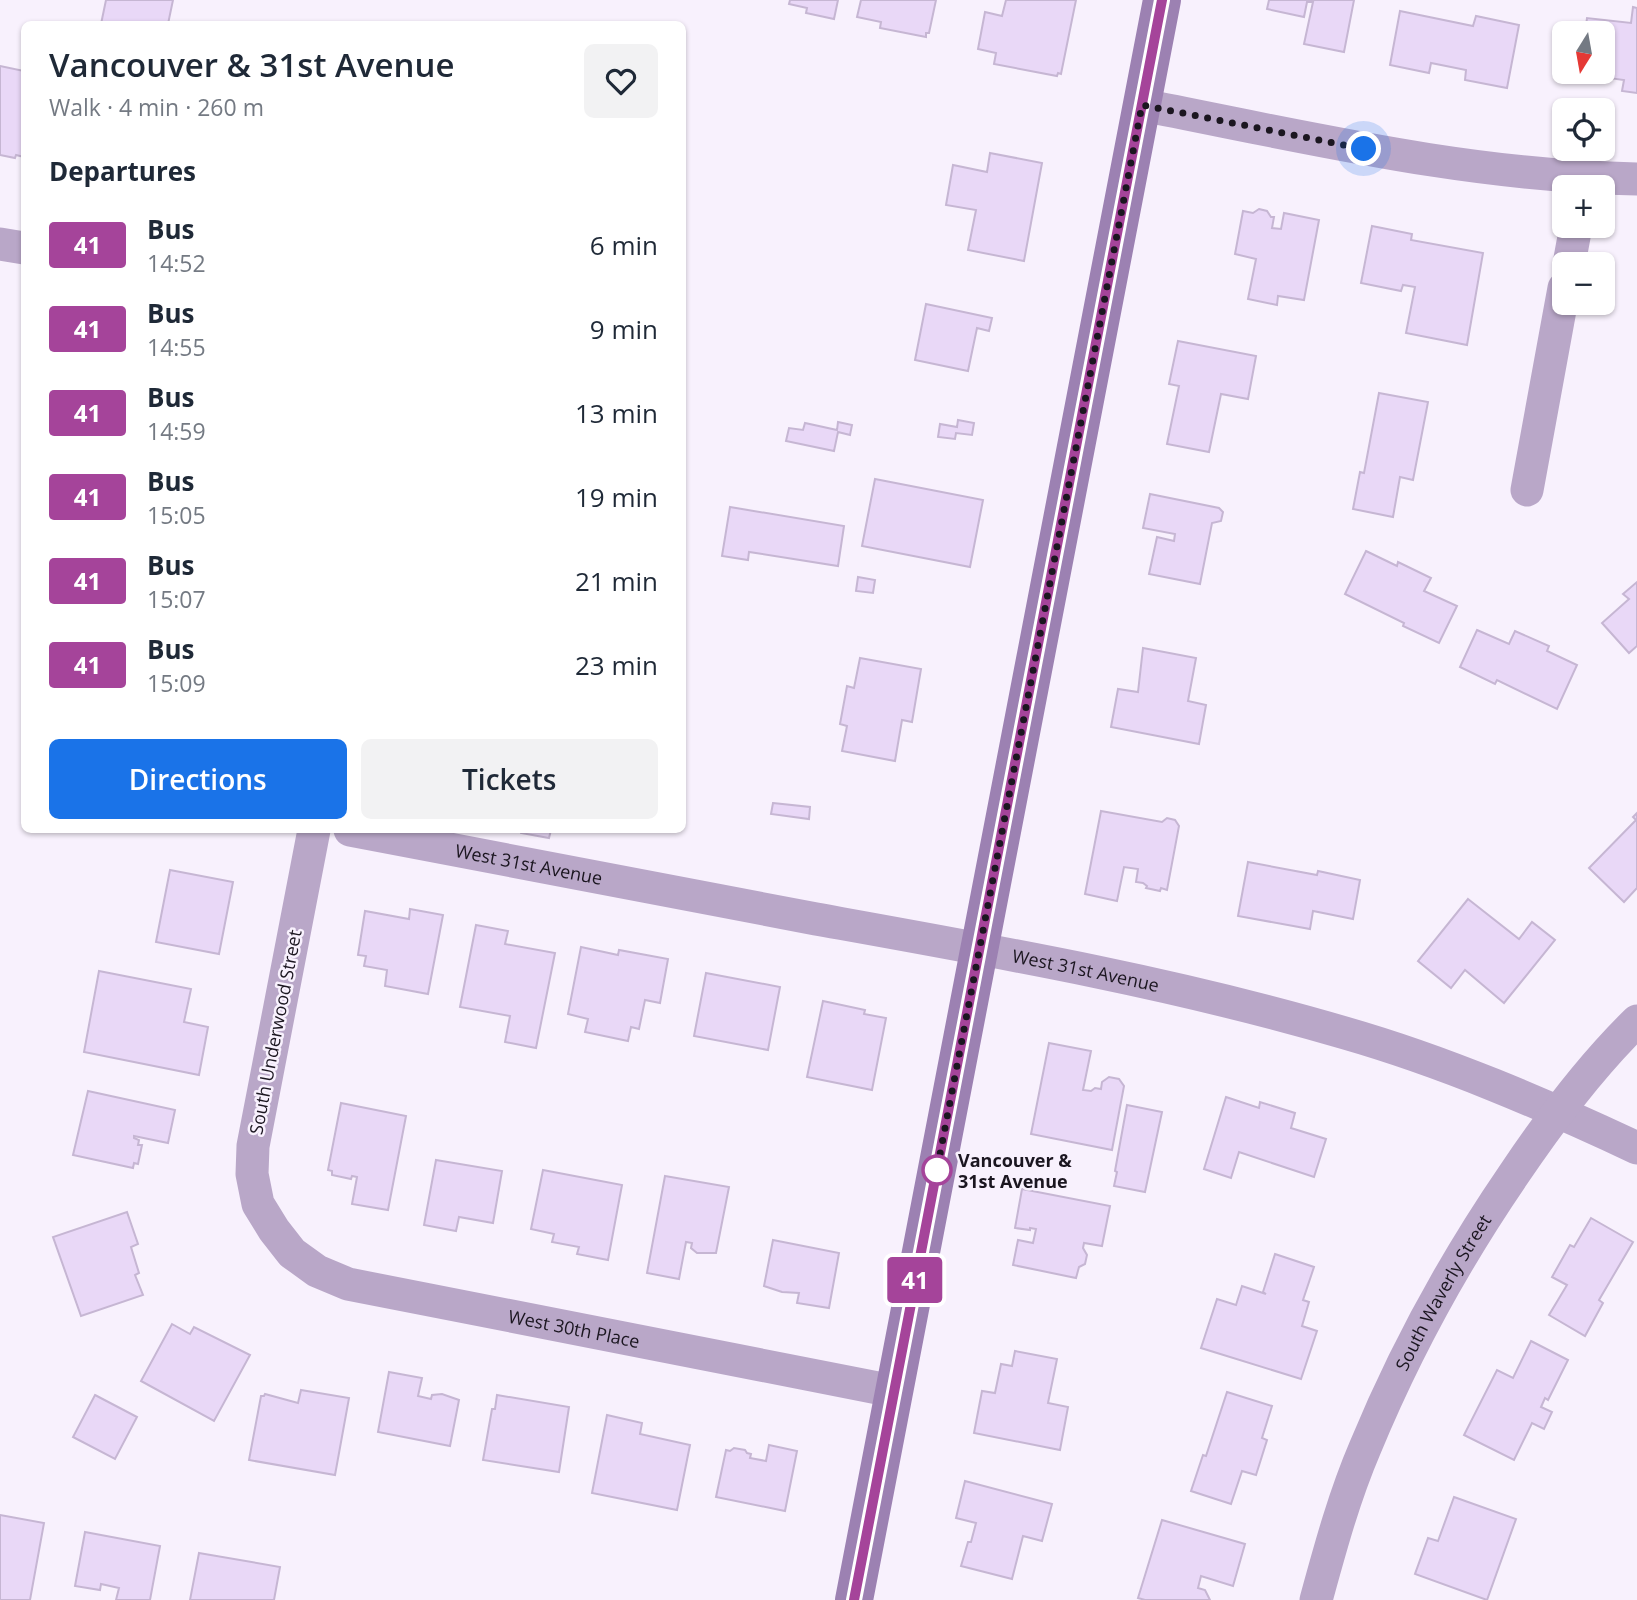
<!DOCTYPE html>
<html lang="en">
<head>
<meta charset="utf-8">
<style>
  :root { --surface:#fff; --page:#f2f2f3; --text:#1f2937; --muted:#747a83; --accent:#1a73e8 }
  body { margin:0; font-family:"Open Sans",sans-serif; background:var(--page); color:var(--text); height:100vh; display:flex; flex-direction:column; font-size:26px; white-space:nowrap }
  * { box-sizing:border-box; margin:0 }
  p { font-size:23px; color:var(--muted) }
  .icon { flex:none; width:38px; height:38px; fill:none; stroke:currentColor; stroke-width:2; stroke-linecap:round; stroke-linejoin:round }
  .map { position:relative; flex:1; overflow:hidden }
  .drawer { position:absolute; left:21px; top:21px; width:665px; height:812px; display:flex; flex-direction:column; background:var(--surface); border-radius:10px; box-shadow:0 2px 5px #0004 }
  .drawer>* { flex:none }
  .badge { padding:0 14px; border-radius:5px; font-size:24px; line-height:46px }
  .needle { width:46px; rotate:191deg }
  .buttons { position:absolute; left:1552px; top:21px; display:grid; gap:14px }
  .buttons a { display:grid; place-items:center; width:63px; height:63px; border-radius:10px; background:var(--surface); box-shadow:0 2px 5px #0004; font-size:35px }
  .you { position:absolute; width:35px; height:35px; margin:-18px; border:5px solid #fff; border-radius:50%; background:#1a73e8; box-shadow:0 0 0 10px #1a73e833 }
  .map>.badge { position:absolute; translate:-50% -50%; box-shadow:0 0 0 4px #fff }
  h2 { padding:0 28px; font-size:26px; line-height:63px }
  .round { display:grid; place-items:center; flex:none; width:74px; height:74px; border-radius:10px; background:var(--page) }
  .head { display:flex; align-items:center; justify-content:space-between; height:119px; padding:0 28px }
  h1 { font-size:33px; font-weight:600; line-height:52px }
  .button { display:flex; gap:14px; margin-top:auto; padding:14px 28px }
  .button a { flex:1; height:80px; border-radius:10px; background:var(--accent); color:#fff; font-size:28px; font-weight:600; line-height:80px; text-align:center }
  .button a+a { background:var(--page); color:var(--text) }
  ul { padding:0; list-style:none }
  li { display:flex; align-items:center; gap:21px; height:84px; padding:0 28px }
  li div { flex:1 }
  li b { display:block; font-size:26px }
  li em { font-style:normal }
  li .badge { min-width:77px; font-weight:700; text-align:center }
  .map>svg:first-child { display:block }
  .building { fill:#e9d8f7; stroke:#c6b6d3; stroke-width:2 }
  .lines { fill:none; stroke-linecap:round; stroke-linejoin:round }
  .street { stroke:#b9a7c8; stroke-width:33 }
  .secondary { stroke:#9c81b2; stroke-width:38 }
  .line-casing { stroke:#fff; stroke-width:16 }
  .line { stroke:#a5449a; stroke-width:10 }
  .walk { stroke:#1b1620; stroke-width:7; stroke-dasharray:0 12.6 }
  .stop-dot { fill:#fff; stroke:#a5449a; stroke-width:3.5 }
  .labels { text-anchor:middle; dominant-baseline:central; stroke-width:5; stroke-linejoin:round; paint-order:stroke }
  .street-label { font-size:18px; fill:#1b1620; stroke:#f8f1fd }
  .stop-label { font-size:18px; font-weight:bold; fill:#1b1620; stroke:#f8f1fd; text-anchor:start }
</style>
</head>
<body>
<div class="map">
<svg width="1637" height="1600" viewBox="0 0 1637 1600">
  <rect width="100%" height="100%" fill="#f8f1fd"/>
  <g class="building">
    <polygon points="106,0 173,0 168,24 101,24"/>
    <polygon points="790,0 838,0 834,19 806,13 807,8 789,4"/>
    <polygon points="861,0 936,0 929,33 926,33 926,37 880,28 881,22 857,17"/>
    <polygon points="1006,0 1076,0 1061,74 1058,73 1057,76 994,64 996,53 978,49 985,12 1002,16"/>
    <polygon points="1269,0 1354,0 1344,52 1304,44 1313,2 1307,2 1304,17 1267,9"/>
    <polygon points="1633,7 1637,8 1637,93 1622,91 1624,80 1595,76 1596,72 1603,72 1603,33 1585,33 1587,18 1631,23"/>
    <polygon points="1400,11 1473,26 1476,16 1519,25 1507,88 1465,80 1466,70 1431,63 1429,73 1390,65"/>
    <polygon points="0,66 24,71 24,157 16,155 15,158 0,155"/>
    <polygon points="990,153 1042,163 1024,261 968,250 976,210 946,205 953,165 987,172"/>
    <polygon points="1259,209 1267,211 1271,217 1274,217 1272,228 1281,229 1284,213 1319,220 1304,300 1278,296 1277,305 1248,299 1256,259 1235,254 1243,211 1253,213"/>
    <polygon points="1372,226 1412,234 1411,240 1483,253 1467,345 1406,333 1415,287 1403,285 1401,291 1361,283"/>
    <polygon points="926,304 992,318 989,331 977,328 968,371 915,360"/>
    <polygon points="1178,341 1256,356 1248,399 1221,394 1209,452 1167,444 1179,386 1169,384"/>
    <polygon points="1379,393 1428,402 1413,480 1400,477 1393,517 1353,509 1360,472 1364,473"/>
    <polygon points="958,420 974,423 972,435 956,433 955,439 938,437 940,424 957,427"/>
    <polygon points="838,422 852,425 850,435 838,432 834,451 786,441 789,428 803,430 805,423 837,430"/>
    <polygon points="875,479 983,500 970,567 862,546"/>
    <polygon points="1150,494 1219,508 1223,512 1221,521 1212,523 1200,584 1149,574 1157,537 1174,541 1175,534 1143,528"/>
    <polygon points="730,507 844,526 838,566 749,552 748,560 722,556"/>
    <polygon points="1366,551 1397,566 1398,562 1431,578 1424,591 1457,606 1439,643 1403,626 1404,623 1345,594"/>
    <polygon points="858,577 875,580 873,593 856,591"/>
    <polygon points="1637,582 1637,646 1629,653 1602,623 1629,599 1623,594"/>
    <polygon points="1477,630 1509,644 1515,631 1549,646 1547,651 1577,665 1557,709 1497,680 1495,684 1460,667"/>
    <polygon points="1143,648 1196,658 1188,701 1206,705 1199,744 1111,727 1118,689 1138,692"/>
    <polygon points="860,658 921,669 912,722 902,720 895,761 842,751 847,726 840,724 847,686 854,688"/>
    <polygon points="773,803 810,807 809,819 771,814"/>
    <polygon points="1101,811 1162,822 1167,818 1175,820 1179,826 1167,890 1161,888 1160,891 1146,888 1147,886 1143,883 1136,882 1138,869 1124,867 1117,901 1085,894"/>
    <polygon points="1637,813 1637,888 1624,902 1589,868 1636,820 1633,817"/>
    <polygon points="521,830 551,830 549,838 521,833"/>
    <polygon points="1248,862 1317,875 1318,871 1360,880 1353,919 1313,911 1310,929 1238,916"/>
    <polygon points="170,870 233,882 219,954 156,942"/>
    <polygon points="1468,899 1519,939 1532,922 1555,940 1504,1003 1465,970 1451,988 1418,961"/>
    <polygon points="410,909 443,915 428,994 385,986 387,970 364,966 366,956 358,955 365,911 409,919"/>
    <polygon points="476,925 508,931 505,944 555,953 536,1048 505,1042 510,1016 460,1007"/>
    <polygon points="581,947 618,955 619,950 668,959 660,1003 645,1000 639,1029 631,1027 628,1041 585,1032 588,1019 568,1014"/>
    <polygon points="99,971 191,989 184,1022 208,1027 199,1075 84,1052"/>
    <polygon points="706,973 780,987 768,1050 694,1036"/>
    <polygon points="823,1001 865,1010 864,1014 886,1018 872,1090 807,1077"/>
    <polygon points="1049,1043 1091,1051 1083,1090 1091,1091 1095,1088 1101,1089 1102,1082 1109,1077 1119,1079 1124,1086 1112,1150 1031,1134"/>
    <polygon points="88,1091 175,1110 168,1143 134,1136 134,1138 139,1140 138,1145 142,1145 138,1164 134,1163 133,1168 73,1155"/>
    <polygon points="1226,1097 1259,1108 1260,1102 1295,1113 1291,1128 1326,1139 1314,1177 1239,1152 1231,1178 1204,1169"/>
    <polygon points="341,1103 406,1116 388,1210 352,1204 357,1177 352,1176 351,1179 332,1175 332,1171 328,1170"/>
    <polygon points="1127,1105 1162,1112 1145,1192 1114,1186 1117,1172 1115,1171"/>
    <polygon points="436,1160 502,1171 493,1223 459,1217 456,1231 424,1225"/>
    <polygon points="543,1170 622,1185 608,1260 577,1254 579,1247 552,1242 554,1234 531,1229"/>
    <polygon points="665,1176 729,1187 716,1253 697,1253 691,1248 692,1243 686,1242 679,1279 647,1273"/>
    <polygon points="1022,1189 1110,1206 1102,1246 1084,1243 1083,1248 1087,1255 1085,1264 1079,1267 1076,1278 1013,1265 1018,1240 1033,1243 1036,1229 1030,1228 1030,1230 1015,1228"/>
    <polygon points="127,1212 138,1244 131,1247 139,1273 135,1275 143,1295 81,1316 53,1237"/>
    <polygon points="1591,1218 1633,1242 1599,1300 1603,1303 1585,1336 1549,1315 1567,1285 1552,1277 1570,1245 1574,1247"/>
    <polygon points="773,1240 839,1253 829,1308 797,1303 799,1293 782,1292 764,1286"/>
    <polygon points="1275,1254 1314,1267 1303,1300 1309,1302 1302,1326 1317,1331 1301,1379 1201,1348 1217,1299 1236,1305 1242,1286 1266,1294 1263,1292"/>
    <polygon points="172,1324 190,1334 194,1327 250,1355 214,1421 141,1381"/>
    <polygon points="1531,1341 1568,1360 1548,1400 1545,1398 1541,1407 1552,1412 1544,1429 1532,1423 1514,1460 1464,1435 1497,1370 1513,1378"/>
    <polygon points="1015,1351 1057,1359 1048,1403 1068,1407 1060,1450 974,1433 982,1391 995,1393 1001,1364 1012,1366"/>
    <polygon points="389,1372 422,1378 418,1396 431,1399 432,1395 442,1394 459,1400 450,1446 378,1432"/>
    <polygon points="301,1390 349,1398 335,1475 249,1460 261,1396 264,1396 265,1394 298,1403"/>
    <polygon points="1227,1392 1272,1406 1262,1438 1267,1440 1256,1475 1242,1471 1231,1504 1191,1491 1203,1455 1206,1456"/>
    <polygon points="95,1395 137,1417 115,1459 73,1437"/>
    <polygon points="497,1395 569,1407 559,1472 483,1460 492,1409 495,1409"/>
    <polygon points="607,1415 642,1423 640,1434 690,1445 677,1510 592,1493"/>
    <polygon points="769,1445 797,1451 785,1511 716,1497 726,1450 730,1451 734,1448 745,1450 747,1453 751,1454 750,1458 766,1461"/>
    <polygon points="965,1481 1052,1504 1042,1541 1023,1536 1012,1579 961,1566 968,1542 971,1542 976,1523 956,1518"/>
    <polygon points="1454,1497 1516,1519 1487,1600 1415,1574 1428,1538 1438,1541"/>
    <polygon points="0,1515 44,1523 30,1600 0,1600"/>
    <polygon points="1162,1520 1245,1544 1233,1586 1201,1576 1198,1588 1205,1590 1210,1600 1145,1600 1138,1598"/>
    <polygon points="85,1532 160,1546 150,1600 116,1600 119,1588 101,1584 100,1590 75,1586"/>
    <polygon points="199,1553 280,1567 274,1600 190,1600"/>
  </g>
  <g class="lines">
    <g class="street">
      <path d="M1142 105C1306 137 1469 176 1637 179"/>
      <polyline points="0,244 24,248"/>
      <polyline points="1569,264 1576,226"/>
      <polyline points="1527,490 1564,288"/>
      <path id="s1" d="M314 830 253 1146 252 1174 258 1204 274 1230 292 1253 317 1271 348 1284 893 1391"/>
      <path id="s2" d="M350 830C506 859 661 890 816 919 994 951 1172 982 1345 1033 1446 1062 1543 1104 1637 1148"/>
      <path id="s3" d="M1316 1600C1330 1549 1344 1497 1365 1448 1405 1351 1455 1260 1514 1174 1551 1119 1590 1067 1637 1021"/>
    </g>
    <polyline class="secondary" points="854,1600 1162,0"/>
  </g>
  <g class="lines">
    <g class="line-casing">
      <polyline id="line" points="854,1600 1162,0"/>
    </g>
    <use href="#line" class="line"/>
    <polyline class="walk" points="937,1170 935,1180 1142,105 1364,149"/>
  </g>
  <circle class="stop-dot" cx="937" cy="1170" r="14"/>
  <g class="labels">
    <g class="street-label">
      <text stroke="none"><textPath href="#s2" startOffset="182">West 31st Avenue</textPath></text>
      <text stroke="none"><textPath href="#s2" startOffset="749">West 31st Avenue</textPath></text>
      <text transform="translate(275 1032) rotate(-79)">South Underwood Street</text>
      <text stroke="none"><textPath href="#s3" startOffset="334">South Waverly Street</textPath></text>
      <text stroke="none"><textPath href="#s1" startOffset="735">West 30th Place</textPath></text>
    </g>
    <g class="stop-label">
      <text x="958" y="1160">Vancouver &amp;<tspan x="958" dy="21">31st Avenue</tspan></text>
    </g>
  </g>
</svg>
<div class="buttons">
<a><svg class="needle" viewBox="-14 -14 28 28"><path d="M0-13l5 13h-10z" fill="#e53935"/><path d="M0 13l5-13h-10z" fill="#747a83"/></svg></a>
<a><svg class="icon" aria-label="locate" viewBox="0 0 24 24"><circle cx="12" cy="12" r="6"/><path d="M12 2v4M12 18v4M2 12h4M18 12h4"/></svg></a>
<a>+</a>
<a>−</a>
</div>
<div class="you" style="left:1364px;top:149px"></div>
<b class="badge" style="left:915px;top:1280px;background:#a5449a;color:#fff">41</b>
<section class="drawer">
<div class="head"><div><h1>Vancouver &amp; 31st Avenue</h1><p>Walk · 4 min · 260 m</p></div><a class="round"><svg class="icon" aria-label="heart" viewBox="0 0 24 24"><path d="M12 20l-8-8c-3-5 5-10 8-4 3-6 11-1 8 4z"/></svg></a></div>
<h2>Departures</h2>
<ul>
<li><span class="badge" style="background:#a5449a;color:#fff">41</span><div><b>Bus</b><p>14:52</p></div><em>6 min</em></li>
<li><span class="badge" style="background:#a5449a;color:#fff">41</span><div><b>Bus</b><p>14:55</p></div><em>9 min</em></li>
<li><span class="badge" style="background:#a5449a;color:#fff">41</span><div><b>Bus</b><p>14:59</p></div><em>13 min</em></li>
<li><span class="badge" style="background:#a5449a;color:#fff">41</span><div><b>Bus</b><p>15:05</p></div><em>19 min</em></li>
<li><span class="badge" style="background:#a5449a;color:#fff">41</span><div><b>Bus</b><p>15:07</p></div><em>21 min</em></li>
<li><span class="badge" style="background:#a5449a;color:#fff">41</span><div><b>Bus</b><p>15:09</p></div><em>23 min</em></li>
</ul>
<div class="button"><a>Directions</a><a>Tickets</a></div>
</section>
</div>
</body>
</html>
